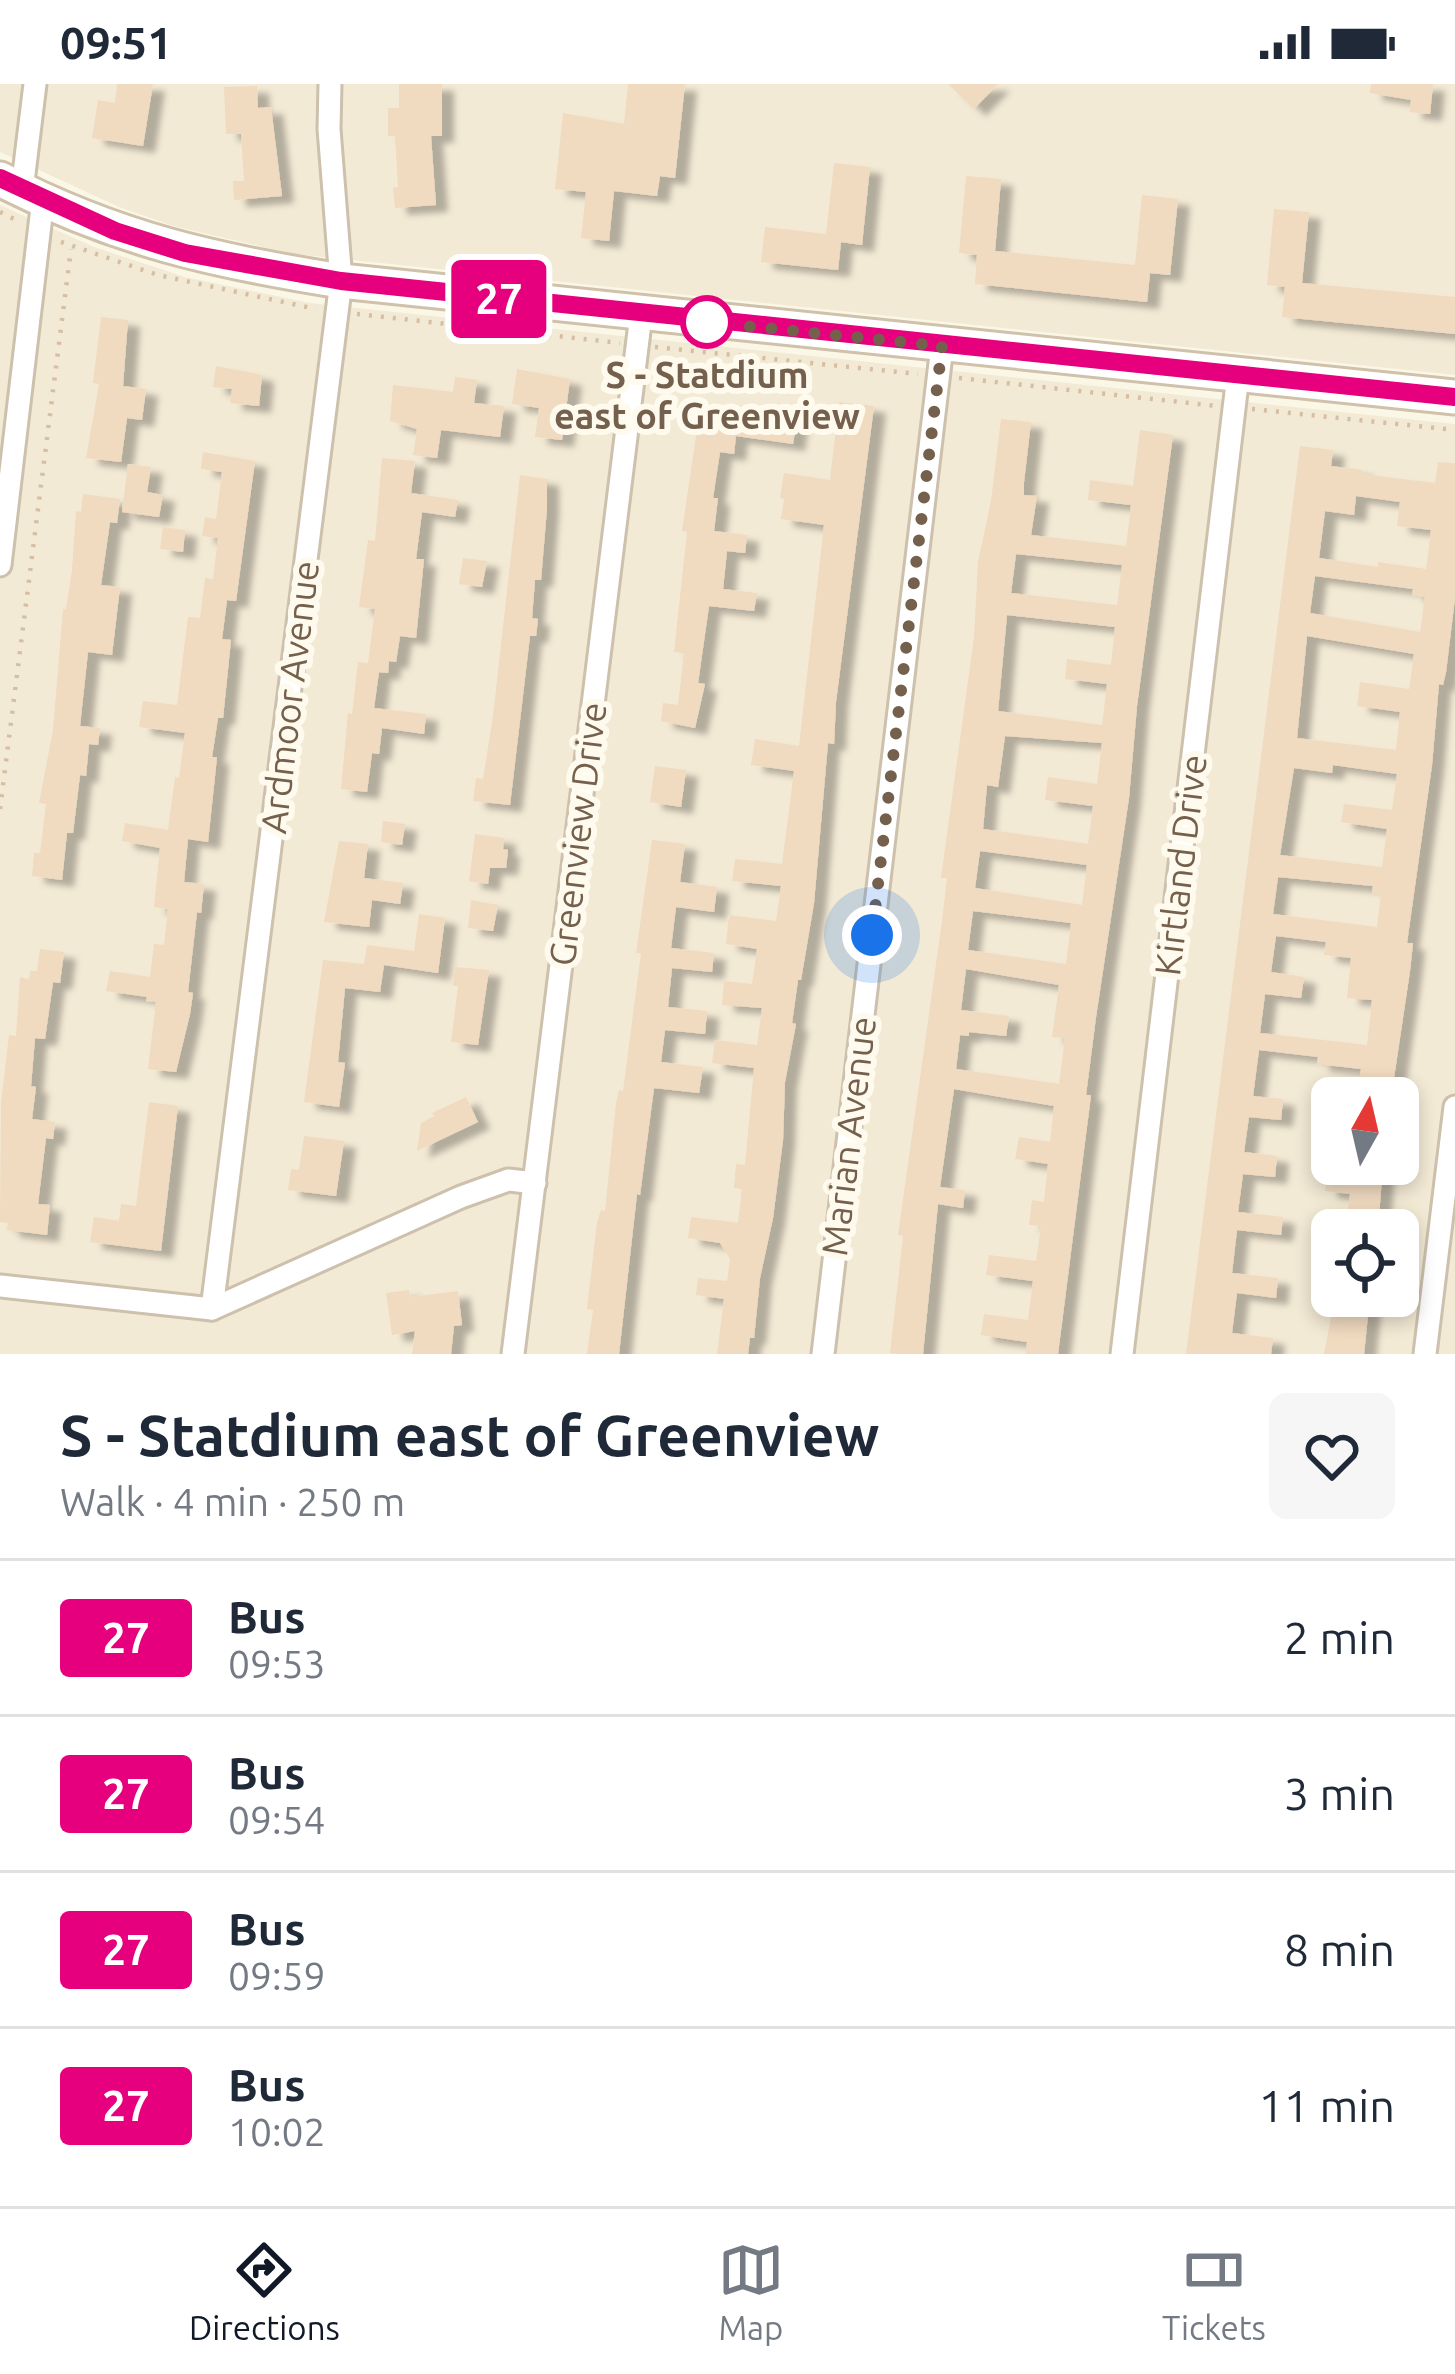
<!DOCTYPE html>
<html lang="en">
<head>
<meta charset="utf-8">
<style>
  :root { --surface:#fff; --page:#f6f6f7; --text:#1f2937; --muted:#747a83; --line:#e0e1e3; --accent:#111827 }
  body { margin:0; font-family:Ubuntu,sans-serif; background:var(--page); color:var(--text); height:100vh; display:flex; flex-direction:column; font-size:45px; white-space:nowrap }
  * { box-sizing:border-box; margin:0 }
  p { font-size:39px; color:var(--muted) }
  .icon { flex:none; width:66px; height:66px; fill:none; stroke:currentColor; stroke-width:2; stroke-linecap:round; stroke-linejoin:round }
  .map { position:relative; height:1270px; overflow:hidden }
  .side { display:flex; flex-direction:column; background:var(--surface); flex:1 }
  .side>* { flex:none }
  .badge { padding:0 24px; border-radius:9px; font-size:42px; line-height:78px }
  .needle { width:78px; rotate:8deg }
  .controls { position:absolute; left:1311px; top:993px; display:grid; gap:24px }
  .controls a { display:grid; place-items:center; width:108px; height:108px; border-radius:18px; background:var(--surface); box-shadow:0 6px 18px #0003; font-size:60px }
  .you { position:absolute; width:60px; height:60px; margin:-30px; border:9px solid #fff; border-radius:50%; background:#1a73e8; box-shadow:0 0 0 18px #1a73e833 }
  .map>.badge { position:absolute; translate:-50% -50%; box-shadow:0 0 0 6px #fff }
  .round { display:grid; place-items:center; flex:none; width:126px; height:126px; border-radius:18px; background:var(--page) }
  .headline { display:flex; align-items:center; justify-content:space-between; height:204px; padding:0 60px }
  h1 { font-size:57px; font-weight:700; line-height:90px }
  ul { padding:0; list-style:none }
  li { display:flex; align-items:center; gap:36px; height:156px; padding:0 60px; border-top:3px solid var(--line) }
  li div { flex:1 }
  li b { display:block; font-size:45px }
  li em { font-style:normal }
  li .badge { min-width:132px; font-weight:700; text-align:center }
  .status { display:flex; justify-content:space-between; align-items:center; height:84px; padding:0 60px; background:var(--surface); direction:ltr }
  .status svg { height:33px; fill:currentColor }
  .tab-bar { display:flex; justify-content:space-around; align-items:center; height:168px; border-top:3px solid var(--line); background:var(--surface); font-size:33px; color:var(--muted) }
  .tab-bar a { display:grid; justify-items:center; gap:6px }
  .tab-bar .current { color:var(--accent) }
  .map>svg:first-child { display:block }
  .residential { fill:#f3ead5; fill-rule:evenodd }
  .building { fill:#f0dac0; fill-rule:evenodd; filter:url(#shadow) }
  .lines { fill:none; stroke-linecap:round; stroke-linejoin:round }
  .street-casing { stroke:#cdc0ad; stroke-width:27 }
  .secondary-casing { stroke:#d0c1ab; stroke-width:39 }
  .path { stroke:#d5bea2; stroke-width:4.5; stroke-dasharray:3 9; stroke-linecap:butt }
  .street { stroke:#fff; stroke-width:21 }
  .secondary { stroke:#fff; stroke-width:33 }
  .line-casing { stroke:#fff; stroke-width:27 }
  .line { stroke:#e6007e; stroke-width:18 }
  .walk { stroke:#74604c; stroke-width:12; stroke-dasharray:0 21.6 }
  .stop-dot { fill:#fff; stroke:#e6007e; stroke-width:6 }
  .labels { text-anchor:middle; dominant-baseline:central; stroke-width:12; stroke-linejoin:round; paint-order:stroke }
  .stop-label { font-size:36px; font-weight:bold; fill:#74604c; stroke:#fefaed }
  .street-label { font-size:36px; fill:#74604c; stroke:#fefaed }
</style>
</head>
<body>
<div class="status"><b>09:51</b><svg viewBox="0 0 49 12"><path d="M0 12V9h3v3zM5 12V6h3v6zM10 12V3h3v9zM15 12V0h3v12zM26 1h20v11H26zM47 4h2v5h-2z"/></svg></div>
<div class="map">
<svg width="1455" height="1270" viewBox="0 0 1455 1270">
  <defs>
    <filter id="shadow"><feDropShadow dx="12" dy="7" stdDeviation="3" flood-color="#0004"/></filter>
  </defs>
  <rect width="100%" height="100%" fill="#fbf7e7"/>
  <g class="residential">
    <polygon points="0,0 1455,0 1455,291 294,170 173,142 119,123 0,68"/>
    <path d="M0 121 94 163 185 193 310 219 1455 340V1270H0ZM1332 1014H1398V1080H1332ZM1332 1146H1398V1212H1332Z"/>
  </g>
  <g class="building">
    <polygon points="117,0 153,0 143,62 92,54 98,16 115,19"/>
    <polygon points="399,0 442,0 442,52 431,52 436,121 395,124 393,104 398,103 395,52 388,52 388,24 399,24"/>
    <polygon points="628,0 685,0 675,94 660,92 657,112 614,107 609,157 581,154 586,108 555,105 563,29 624,40"/>
    <polygon points="948,0 998,0 974,25"/>
    <polygon points="1371,0 1433,0 1430,30 1410,28 1411,16 1370,9"/>
    <polygon points="257,2 258,24 271,23 282,112 234,116 233,97 244,97 241,50 226,50 224,3"/>
    <polygon points="834,79 870,83 862,161 841,158 838,186 761,178 765,143 826,150"/>
    <polygon points="966,92 1001,95 995,167 1135,181 1142,111 1178,115 1170,191 1150,189 1147,218 975,200 977,171 959,169"/>
    <polygon points="1274,125 1309,128 1302,199 1455,213 1455,250 1282,233 1285,203 1267,201"/>
    <polygon points="101,233 128,236 123,302 146,305 142,336 127,334 121,378 86,374 99,300 93,299"/>
    <polygon points="216,282 262,291 259,322 230,319 232,305 213,303"/>
    <polygon points="517,285 570,295 562,356 535,353 539,324 512,320"/>
    <polygon points="455,293 477,296 474,319 504,322 500,353 441,346 437,374 413,371 417,345 390,337 393,301 453,308"/>
    <polygon points="701,318 797,335 793,360 736,352 734,370 720,368 713,414 718,414 714,447 747,451 745,469 727,467 723,505 757,509 754,527 709,522 698,599 705,600 695,644 661,637 663,619 678,621 684,569 674,568 687,448 682,447"/>
    <polygon points="839,318 874,322 836,618 834,660 828,659 814,819 801,896 798,896 792,939 796,940 785,998 783,1056 773,1134 760,1194 754,1254 750,1254 748,1270 717,1270 724,1215 696,1211 698,1194 727,1197 730,1175 720,1159 688,1154 691,1133 738,1139 742,1105 734,1104 736,1080 745,1081 754,984 712,979 715,956 757,961 762,924 722,921 724,897 752,900 757,865 726,860 729,831 776,837 781,802 732,797 735,775 782,780 794,687 751,681 755,655 799,662 824,441 781,435 784,415 780,414 784,389 830,396"/>
    <path d="M1001 335 1031 338 1024 398V411L1037 412 1031 451 1126 462 1131 421 1088 416 1090 396 1133 402 1140 346 1173 351 1137 622 1129 714 1096 933 1086 1011H1091L1058 1270H1026L1027 1258 981 1251 984 1230 1028 1236 1033 1197 986 1191 989 1171 1036 1177 1041 1142 1029 1141 1032 1116 1044 1118 1048 1080 1015 1075 1019 1053 1050 1058 1054 1022 954 1005 940 1103 965 1106 963 1124 938 1120 923 1270H900L890 1269 903 1152 898 1151 942 837 947 794H941L974 553 978 478 991 417ZM1016 470 1122 481 1117 521 1011 509ZM1007 531 1115 543 1111 581 1067 575 1065 595 1107 600 1102 641 998 627ZM1005 652 1102 659 1097 700 1048 693 1045 716 1093 722 1088 760 983 745 987 701 998 703ZM980 767 1087 781 1082 821 975 804ZM973 827 1071 839 1066 880 968 866ZM966 885 1059 901 1052 953 1065 954 1059 1000 956 985 960 951 969 952V948L1006 952 1009 932 961 926Z"/>
    <path d="M1300 362 1333 366 1331 382 1362 386 1361 390 1435 399 1438 378 1455 379V514L1446 588 1443 601 1439 600 1432 681 1407 859H1413L1410 887 1391 1014H1357L1361 985 1317 980 1318 973 1259 966 1253 1012 1283 1015 1281 1036 1249 1033 1244 1068 1277 1072 1275 1093 1243 1090 1238 1128 1283 1133 1281 1151 1237 1146 1232 1189 1278 1194 1276 1214 1237 1209 1232 1249 1273 1254 1271 1270H1186ZM1356 412 1400 418 1397 442 1431 446 1426 485 1378 478V483L1319 474 1325 427 1354 431ZM1315 492 1413 505 1412 511 1425 513 1420 548 1310 529ZM1307 552 1414 570 1409 605 1360 598 1357 622 1400 628 1396 666 1297 654ZM1333 681 1397 690 1392 726 1344 720 1341 738 1387 745 1382 783 1280 771 1294 684 1332 689ZM1278 793 1373 802 1372 809 1381 810 1377 843 1273 830ZM1276 852 1326 858 1324 871 1351 874 1347 914 1372 916 1367 961 1260 949 1265 910 1301 914 1304 893 1271 888Z"/>
    <polygon points="203,368 255,377 236,517 227,516 222,555 231,556 223,634 218,634 212,673 217,673 208,758 188,755 184,798 204,800 201,829 197,828 188,908 193,909 190,930 176,988 148,985 156,918 146,917 147,913 106,907 110,887 150,893 154,860 164,861 168,825 154,823 160,764 122,757 125,739 168,746 175,693 179,694 185,649 139,643 143,617 177,621 188,533 200,534 205,494 213,495 218,454 202,452 205,433 216,435 222,388 201,385"/>
    <polygon points="382,374 415,377 411,409 458,416 455,433 422,428 416,475 424,475 416,554 400,552 396,578 389,577 388,589 379,588 374,624 426,630 424,650 382,644 379,670 372,669 367,708 341,705 348,629 352,630 358,578 368,579 375,525 359,523 368,456 375,457"/>
    <polygon points="128,380 151,383 147,408 163,411 159,433 122,428"/>
    <polygon points="520,391 547,395 547,424 541,496 535,496 532,534 538,535 536,552 530,552 510,721 473,717 476,694 483,695 493,632"/>
    <polygon points="83,410 120,415 117,439 110,438 101,501 120,503 112,571 88,568 80,642 100,644 98,661 89,660 86,692 80,691 73,749 67,749 62,796 32,792 34,769 40,769 46,720 39,719 53,646 63,525 66,525 72,486 76,427 81,428"/>
    <polygon points="163,443 185,446 183,468 160,465"/>
    <polygon points="463,474 487,477 482,503 459,500"/>
    <polygon points="655,682 686,686 681,723 650,718"/>
    <polygon points="383,737 405,740 402,761 381,758"/>
    <polygon points="475,750 504,754 503,765 508,766 506,784 490,784 488,800 469,797"/>
    <polygon points="652,756 685,760 680,798 717,803 714,828 676,823 671,864 714,869 712,888 672,884 668,923 707,927 705,950 665,946 661,978 703,983 699,1009 654,1004 640,1111 637,1110 619,1270 587,1270 593,1226 587,1225 597,1138 601,1126 605,1127 616,1019 619,1006 623,1007 641,869 636,869"/>
    <polygon points="339,757 368,760 364,794 403,799 400,820 372,816 369,843 324,838"/>
    <polygon points="471,816 498,821 493,847 468,844"/>
    <polygon points="419,830 445,834 438,889 384,881 380,908 345,904 338,978 345,979 339,1023 304,1018 323,876 364,880 367,861 414,867"/>
    <polygon points="40,865 64,868 60,899 53,898 45,955 35,954 31,1002 36,1003 32,1035 55,1038 53,1055 46,1054 38,1120 50,1121 47,1151 7,1146 8,1139 0,1138 1,1019 9,951 16,952 20,893 29,895 30,887 37,887"/>
    <polygon points="455,883 489,886 478,961 451,958 458,902 453,902"/>
    <polygon points="466,1013 478,1038 417,1067 421,1039 434,1032 432,1029"/>
    <polygon points="149,1018 178,1022 161,1167 90,1158 94,1133 119,1137 121,1120 136,1122"/>
    <polygon points="304,1052 344,1057 336,1112 288,1106 291,1085 299,1086"/>
    <polygon points="1351,1080 1383,1080 1378,1146 1345,1146 1350,1110 1325,1107 1327,1090 1350,1092"/>
    <polygon points="409,1206 410,1213 458,1207 462,1241 454,1242 451,1270 412,1270 415,1247 392,1251 386,1209"/>
    <polygon points="1335,1212 1370,1212 1364,1270 1324,1270"/>
  </g>
  <g class="lines">
    <g class="street-casing">
      <g id="street">
        <polyline points="22,106 35,0"/>
        <polyline points="0,481 43,115"/>
        <polyline points="0,1202 212,1225 461,1113 508,1096 535,1099"/>
        <polyline points="212,1225 341,197 329,45 330,0"/>
        <polyline points="513,1270 641,231"/>
        <polyline points="823,1270 942,262"/>
        <polyline points="1122,1270 1238,291"/>
        <polyline points="1425,1270 1455,1023"/>
      </g>
    </g>
    <g class="secondary-casing">
      <path id="secondary" d="M0 95C116 155 214 177 341 197L1455 313"/>
    </g>
    <g class="path">
      <polyline points="0,128 18,137"/>
      <polyline points="61,158 158,191 316,225"/>
      <polyline points="357,230 620,259"/>
      <polyline points="655,263 918,290"/>
      <polyline points="959,294 1217,322"/>
      <polyline points="1252,325 1455,346"/>
      <polyline points="0,725 71,165"/>
    </g>
    <use href="#street" class="street"/>
    <use href="#secondary" class="secondary"/>
  </g>
  <g class="lines">
    <g class="line-casing">
      <polyline id="line" points="0,94 115,147 185,169 341,197 1455,313"/>
    </g>
    <use href="#line" class="line"/>
    <polyline class="walk" points="707,238 942,262 872,851"/>
  </g>
  <circle class="stop-dot" cx="707" cy="238" r="24"/>
  <g class="labels">
    <g class="stop-label">
      <text x="707" y="290">S - Statdium<tspan x="707" dy="41">east of Greenview</tspan></text>
    </g>
    <g class="street-label">
      <text transform="translate(289 613) rotate(-83)">Ardmoor Avenue</text>
      <text transform="translate(577 750) rotate(-83)">Greenview Drive</text>
      <text transform="translate(1180 781) rotate(-83)">Kirtland Drive</text>
      <text transform="translate(848 1052) rotate(-83)">Marian Avenue</text>
    </g>
  </g>
</svg>
<div class="controls">
<a><svg class="needle" viewBox="-14 -14 28 28"><path d="M0-13l5 13h-10z" fill="#e53935"/><path d="M0 13l5-13h-10z" fill="#747a83"/></svg></a>
<a><svg class="icon" aria-label="locate" viewBox="0 0 24 24"><circle cx="12" cy="12" r="6"/><path d="M12 2v4M12 18v4M2 12h4M18 12h4"/></svg></a>
</div>
<div class="you" style="left:872px;top:851px"></div>
<b class="badge" style="left:499px;top:215px;background:#e6007e;color:#fff">27</b>
</div>
<section class="side">
<div class="headline"><div><h1>S - Statdium east of Greenview</h1><p>Walk · 4 min · 250 m</p></div><a class="round"><svg class="icon" aria-label="heart" viewBox="0 0 24 24"><path d="M12 20l-8-8c-3-5 5-10 8-4 3-6 11-1 8 4z"/></svg></a></div>
<ul>
<li><span class="badge" style="background:#e6007e;color:#fff">27</span><div><b>Bus</b><p>09:53</p></div><em>2 min</em></li>
<li><span class="badge" style="background:#e6007e;color:#fff">27</span><div><b>Bus</b><p>09:54</p></div><em>3 min</em></li>
<li><span class="badge" style="background:#e6007e;color:#fff">27</span><div><b>Bus</b><p>09:59</p></div><em>8 min</em></li>
<li><span class="badge" style="background:#e6007e;color:#fff">27</span><div><b>Bus</b><p>10:02</p></div><em>11 min</em></li>
</ul>
</section>
<nav class="tab-bar">
<a class="current"><svg class="icon" aria-label="directions" viewBox="0 0 24 24"><path d="M12 3l9 9-9 9-9-9zM9 14v-3h6M13 9l2 2-2 2"/></svg>Directions</a>
<a><svg class="icon" aria-label="map" viewBox="0 0 24 24"><path d="M3 6l6-2 6 2 6-2v14l-6 2-6-2-6 2zM9 4v14M15 6v14"/></svg>Map</a>
<a><svg class="icon" aria-label="tickets" viewBox="0 0 24 24"><path d="M3 7h18v10H3zM15 7v10"/></svg>Tickets</a>
</nav>
</body>
</html>
